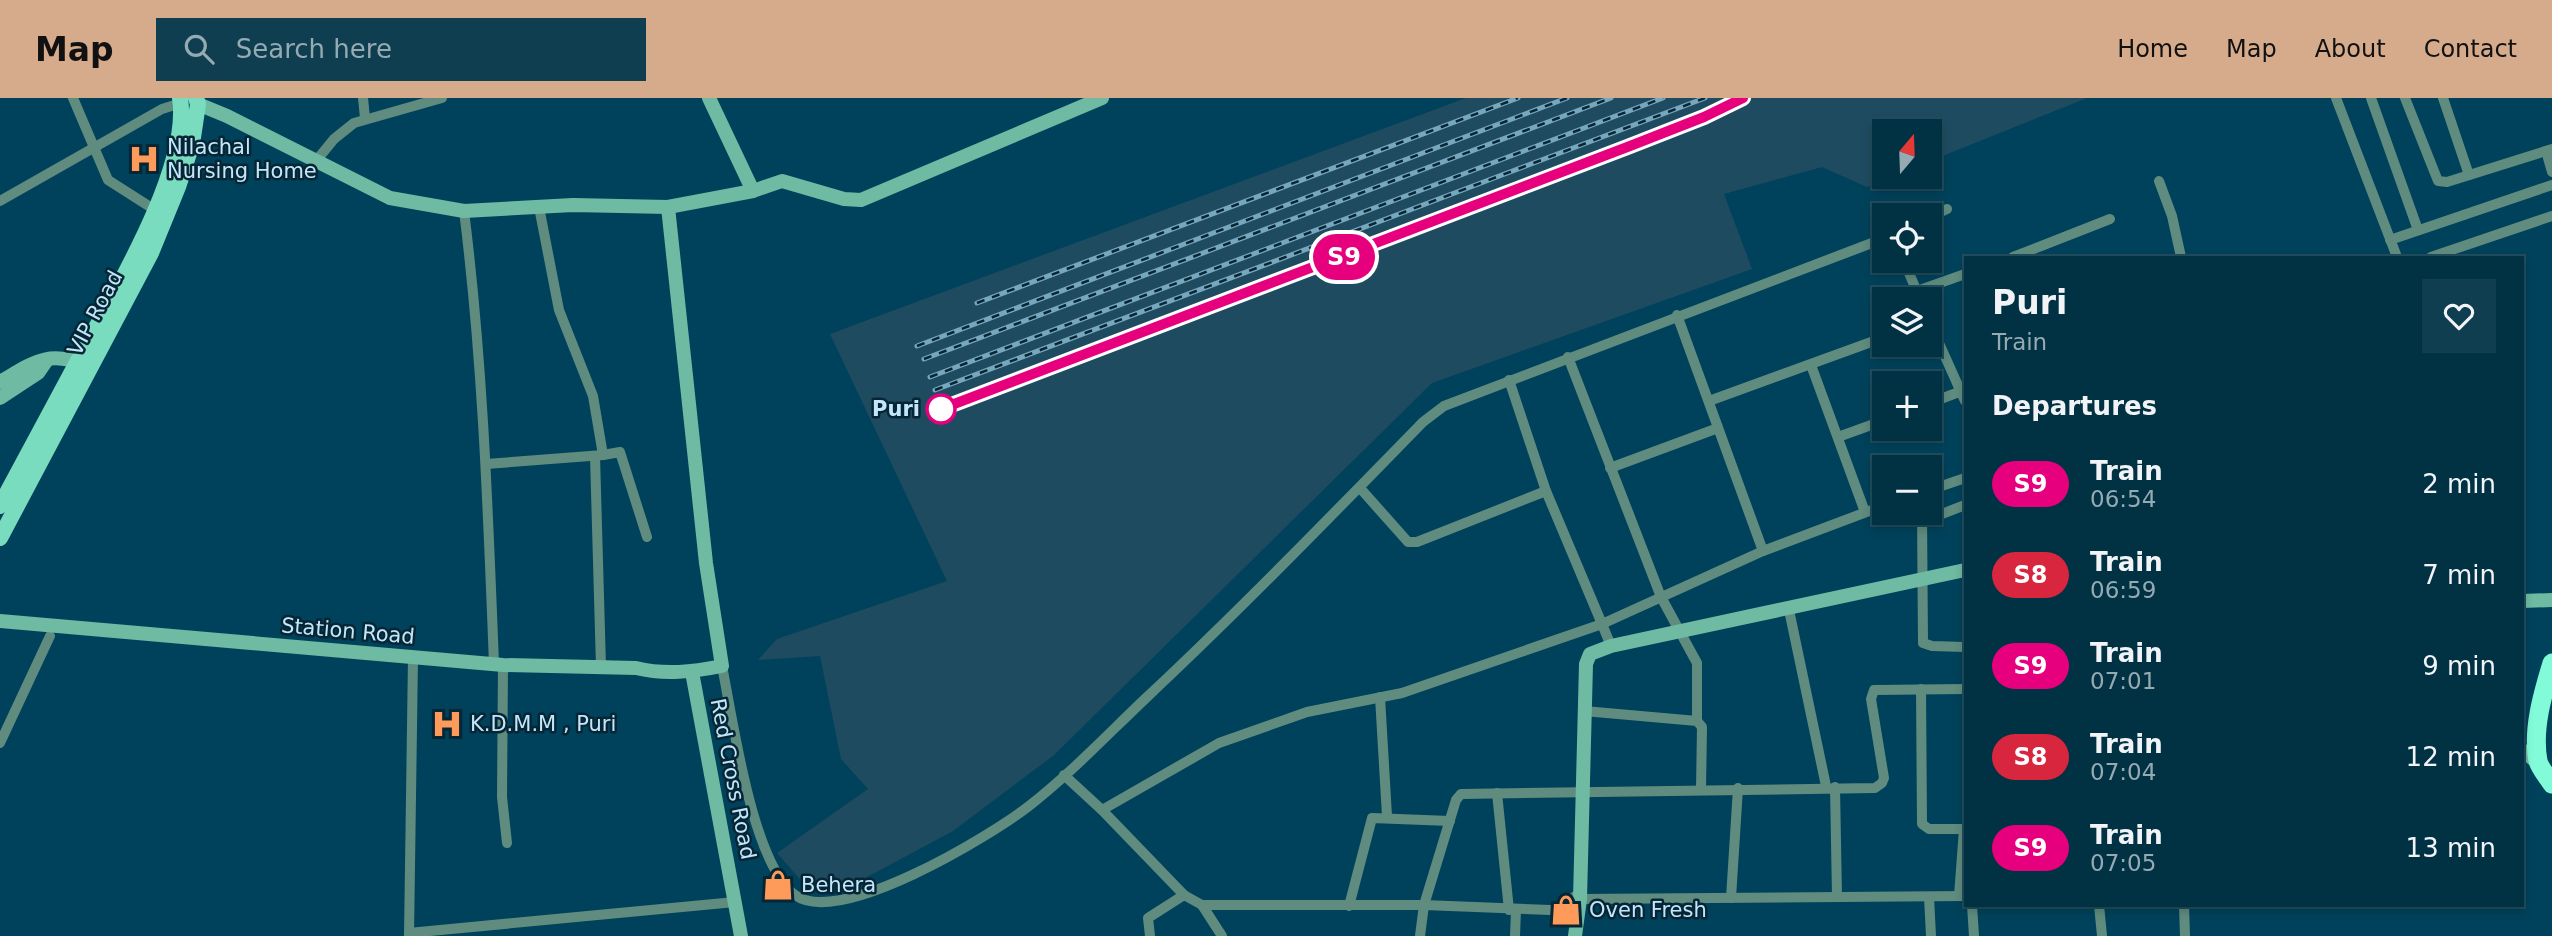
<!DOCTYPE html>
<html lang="en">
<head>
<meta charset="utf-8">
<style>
  :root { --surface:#003244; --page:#0e3e4f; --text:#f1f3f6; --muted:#95aab2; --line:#224d5d; --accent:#d6ab8b }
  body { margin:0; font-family:"DejaVu Sans",sans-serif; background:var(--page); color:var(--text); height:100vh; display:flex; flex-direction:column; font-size:26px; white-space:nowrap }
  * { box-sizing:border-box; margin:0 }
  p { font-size:23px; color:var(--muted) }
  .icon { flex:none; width:38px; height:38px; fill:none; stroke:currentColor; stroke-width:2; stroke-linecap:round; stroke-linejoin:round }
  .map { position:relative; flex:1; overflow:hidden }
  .drawer { position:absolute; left:1964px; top:158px; width:560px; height:651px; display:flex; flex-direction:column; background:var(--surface); border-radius:0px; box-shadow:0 4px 10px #0003,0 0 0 2px var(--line) }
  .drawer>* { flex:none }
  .badge { padding:0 14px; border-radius:23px; font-size:24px; line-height:46px }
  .needle { width:46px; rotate:19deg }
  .buttons { position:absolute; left:1872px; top:21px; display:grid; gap:14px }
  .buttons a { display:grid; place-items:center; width:70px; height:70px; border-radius:0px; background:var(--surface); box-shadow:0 4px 10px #0003,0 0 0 2px var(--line); font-size:35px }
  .map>.badge { position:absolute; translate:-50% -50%; box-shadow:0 0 0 4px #fff }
  h2 { padding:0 28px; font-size:26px; line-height:63px }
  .round { display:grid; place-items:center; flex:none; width:74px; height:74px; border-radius:0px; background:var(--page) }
  .headline { display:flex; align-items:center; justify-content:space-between; height:119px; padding:0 28px }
  h1 { font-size:33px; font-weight:700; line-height:52px }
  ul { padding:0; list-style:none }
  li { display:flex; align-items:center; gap:21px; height:91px; padding:0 28px }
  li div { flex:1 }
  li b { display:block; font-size:26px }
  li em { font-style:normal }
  li .badge { min-width:77px; font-weight:700; text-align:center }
  header { display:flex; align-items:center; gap:42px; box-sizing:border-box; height:98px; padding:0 35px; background:var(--accent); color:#111 }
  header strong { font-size:33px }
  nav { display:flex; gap:38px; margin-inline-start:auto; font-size:24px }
  .search { width:490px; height:63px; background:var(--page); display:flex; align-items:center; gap:18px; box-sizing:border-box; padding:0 24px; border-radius:0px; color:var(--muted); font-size:26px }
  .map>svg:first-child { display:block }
  .built { fill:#1f4b61 }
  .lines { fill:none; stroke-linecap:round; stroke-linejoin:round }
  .street { stroke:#5f8c7e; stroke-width:10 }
  .secondary { stroke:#6fbaa2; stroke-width:14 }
  .primary { stroke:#79dcbf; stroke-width:16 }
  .highway { stroke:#82fcd8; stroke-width:19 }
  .rail-casing { stroke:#77a7bc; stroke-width:5 }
  .rail { stroke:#062635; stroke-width:2.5; stroke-dasharray:8; stroke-linecap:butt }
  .line-casing { stroke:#fff; stroke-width:16 }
  .line { stroke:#e6007e; stroke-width:10 }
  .stop-dot { fill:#fff; stroke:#e6007e; stroke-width:3.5 }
  .labels { text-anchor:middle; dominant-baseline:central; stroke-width:5; stroke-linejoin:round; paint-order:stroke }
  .poi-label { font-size:21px; fill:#c3e7fa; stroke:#062635; text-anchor:start }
  .street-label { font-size:21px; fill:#c3e7fa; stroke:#062635 }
  .stop-label { font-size:21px; font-weight:bold; fill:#c3e7fa; stroke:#062635; text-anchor:end }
</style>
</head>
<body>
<header>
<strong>Map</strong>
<div class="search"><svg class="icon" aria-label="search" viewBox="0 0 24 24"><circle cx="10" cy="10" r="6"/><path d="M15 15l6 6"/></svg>Search here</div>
<nav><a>Home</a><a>Map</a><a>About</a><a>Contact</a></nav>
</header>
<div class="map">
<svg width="2552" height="838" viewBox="0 0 2552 838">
  <rect width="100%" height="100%" fill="#00425b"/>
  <polygon class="built" points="1466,0 2087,0 1930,63 1930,33 1885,33 1885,79 1891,79 1867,89 1822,69 1724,96 1752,171 1432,285 1054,657 953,733 854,786 806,788 777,755 868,691 841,661 820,558 758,562 777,541 947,483 830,236"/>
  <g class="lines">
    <g class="street">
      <polyline points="73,0 108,82 155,112"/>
      <polyline points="363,0 365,20"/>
      <polyline points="2336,0 2397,159"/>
      <polyline points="2371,0 2418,132"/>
      <polyline points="2405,0 2438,83 2447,84 2552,51"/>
      <polyline points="2443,0 2469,77"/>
      <polyline points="2546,53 2552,74"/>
      <polyline points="316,63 334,41 354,25 442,0"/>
      <polyline points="2159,83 2172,118 2181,159"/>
      <polyline points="0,103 162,11 181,5"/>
      <path d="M464 113C483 264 488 414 494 566"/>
      <polyline points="1930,119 1947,111"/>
      <polyline points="2390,142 2552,87"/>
      <polyline points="2013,159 2110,121"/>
      <polyline points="2431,159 2552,118"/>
      <polyline points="1904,163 1920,201"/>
      <polyline points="1917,193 1965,176"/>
      <polyline points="1677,217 1763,453"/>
      <polyline points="1930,225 1965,303"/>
      <polyline points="1568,259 1661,499 1697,565 1697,623"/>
      <polyline points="1811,267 1865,414"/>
      <polyline points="1509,282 1546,393 1602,526 1763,453 1885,407"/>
      <polyline points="1709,303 1885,239"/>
      <polyline points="1930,305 1959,294"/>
      <polyline points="1838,339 1885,322"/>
      <polyline points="603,357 620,354 647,439"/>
      <polyline points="595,358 601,569"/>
      <polyline points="486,366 603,357 593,298 559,212 539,109"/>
      <polyline points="1610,370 1718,330"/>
      <polyline points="1360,390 1408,444 1417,444 1546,393"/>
      <polyline points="1930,392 1965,380"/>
      <polyline points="1922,415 1923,545 1932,548 1965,549"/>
      <polyline points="1921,424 1965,407"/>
      <polyline points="1789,512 1826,688"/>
      <polyline points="503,567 502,699 507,745"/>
      <path d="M722 568C733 622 752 765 795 797 839 830 990 738 1029 708 1070 676 1107 637 1146 600 1241 511 1332 417 1423 324L1444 308 1885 140"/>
      <polyline points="1921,591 1922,726 1929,731 1965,731"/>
      <polyline points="1380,599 1387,718"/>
      <polyline points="1584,613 1697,623 1702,629 1701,691"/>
      <polyline points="0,645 50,538"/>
      <polyline points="1064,677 1102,712 1184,797 1202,807 1424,807 1576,813"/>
      <polyline points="1835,689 1837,799"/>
      <polyline points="1497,695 1509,812"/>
      <polyline points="1102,712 1219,645 1307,614 1402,595 1602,526 1611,548"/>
      <polyline points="1959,798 1964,731"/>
      <polyline points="1929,799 1931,838"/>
      <polyline points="1731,800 1738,690"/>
      <polyline points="1580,801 1965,798"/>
      <polyline points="1202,807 1222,838"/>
      <polyline points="1972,807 1974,838"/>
      <polyline points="2099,807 2102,838"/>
      <polyline points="2184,807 2185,838"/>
      <polyline points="1349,808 1372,720 1450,723"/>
      <polyline points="1555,812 1580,795"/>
      <polyline points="409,835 735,804"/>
      <polyline points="409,838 413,559"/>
      <polyline points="1150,838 1148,820 1184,797"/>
      <polyline points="1420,838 1424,807 1456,702 1461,696 1875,690 1882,685 1884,680 1871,601 1874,592 1965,591"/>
      <polyline points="1515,838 1516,812"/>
    </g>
    <g class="secondary">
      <polyline points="709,0 753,93"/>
      <polyline points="198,6 227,18 390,100 464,113 573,107 668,109 753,93 782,83 844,101 861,102 1102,0"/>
      <path d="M0 284C34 264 48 252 86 267"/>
      <polyline points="0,300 38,275 47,262"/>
      <polyline points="2522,503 2552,502"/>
      <path d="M0 523 503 567 636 570C665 577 692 574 722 568L706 465 668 109"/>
      <polyline points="692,574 741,838"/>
      <polyline points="2522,652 2538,665"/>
      <polyline points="1575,838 1580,801 1586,566 1590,556 1611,548 1965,472"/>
    </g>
    <g class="primary">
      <path d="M0 408C27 358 54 307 81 257 114 196 191 69 180 0"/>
      <polyline points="0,440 151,155 178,89 192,46 198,6 196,0"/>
    </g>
    <path class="highway" d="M2552 565C2543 595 2532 631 2538 663 2540 671 2548 679 2552 686"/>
    <g class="rail-casing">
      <g id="rail">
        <polyline points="977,205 1518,0"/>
        <polyline points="917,248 1567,0"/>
        <polyline points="924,261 1611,0"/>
        <polyline points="930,279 1663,0"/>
        <polyline points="935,292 1705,0"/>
        <polyline points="941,311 1704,19 1743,0"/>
      </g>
    </g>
    <use href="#rail" class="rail"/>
  </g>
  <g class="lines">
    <g class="line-casing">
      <polyline id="line" points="941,311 1630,48 1704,19 1743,0"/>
    </g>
    <use href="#line" class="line"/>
  </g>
  <defs>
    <g id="hospital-bare" transform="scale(2.415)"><path d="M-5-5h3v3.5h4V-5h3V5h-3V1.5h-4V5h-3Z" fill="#ff9b5a" stroke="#062635" stroke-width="2.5" paint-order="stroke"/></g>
    <g id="shop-bare" transform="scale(2.415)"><path d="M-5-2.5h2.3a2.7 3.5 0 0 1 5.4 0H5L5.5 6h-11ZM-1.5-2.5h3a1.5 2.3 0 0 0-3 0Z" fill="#ff9b5a" stroke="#062635" stroke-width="2.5" paint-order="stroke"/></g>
  </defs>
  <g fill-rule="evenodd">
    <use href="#hospital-bare" x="144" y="61"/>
    <use href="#hospital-bare" x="447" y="626"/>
    <use href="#shop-bare" x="778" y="787"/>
    <use href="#shop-bare" x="1566" y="812"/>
  </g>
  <circle class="stop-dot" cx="941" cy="311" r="14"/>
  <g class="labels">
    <g class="poi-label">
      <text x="167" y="49">Nilachal<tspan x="167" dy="24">Nursing Home</tspan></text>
      <text x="470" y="626">K.D.M.M , Puri</text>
      <text x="801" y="787">Behera</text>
      <text x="1589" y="812">Oven Fresh</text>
    </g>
    <g class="street-label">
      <text transform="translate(95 215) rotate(-62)">VIP Road</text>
      <text transform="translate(348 533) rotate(5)">Station Road</text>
      <text transform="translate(733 681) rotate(79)">Red Cross Road</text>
    </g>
    <g class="stop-label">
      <text x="920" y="311">Puri</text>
    </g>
  </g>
</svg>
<div class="buttons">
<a><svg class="needle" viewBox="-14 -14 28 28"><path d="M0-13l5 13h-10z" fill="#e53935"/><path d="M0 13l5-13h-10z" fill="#95aab2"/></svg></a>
<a><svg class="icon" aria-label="locate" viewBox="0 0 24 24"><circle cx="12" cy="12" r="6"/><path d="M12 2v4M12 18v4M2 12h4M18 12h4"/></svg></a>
<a><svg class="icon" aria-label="layers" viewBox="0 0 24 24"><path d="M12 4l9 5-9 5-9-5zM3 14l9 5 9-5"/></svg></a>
<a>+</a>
<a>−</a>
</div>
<b class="badge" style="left:1344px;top:159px;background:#e6007e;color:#fff">S9</b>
<section class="drawer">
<div class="headline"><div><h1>Puri</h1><p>Train</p></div><a class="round"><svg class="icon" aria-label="heart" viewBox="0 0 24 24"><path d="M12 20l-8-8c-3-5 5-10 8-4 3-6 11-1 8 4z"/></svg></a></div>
<h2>Departures</h2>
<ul>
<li><span class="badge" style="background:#e6007e;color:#fff">S9</span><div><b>Train</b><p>06:54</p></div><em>2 min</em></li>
<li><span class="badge" style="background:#d7263d;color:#fff">S8</span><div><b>Train</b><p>06:59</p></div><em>7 min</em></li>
<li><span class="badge" style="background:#e6007e;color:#fff">S9</span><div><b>Train</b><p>07:01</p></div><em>9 min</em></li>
<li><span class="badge" style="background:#d7263d;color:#fff">S8</span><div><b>Train</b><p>07:04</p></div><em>12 min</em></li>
<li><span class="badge" style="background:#e6007e;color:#fff">S9</span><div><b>Train</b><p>07:05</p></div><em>13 min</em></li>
</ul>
</section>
</div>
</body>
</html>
